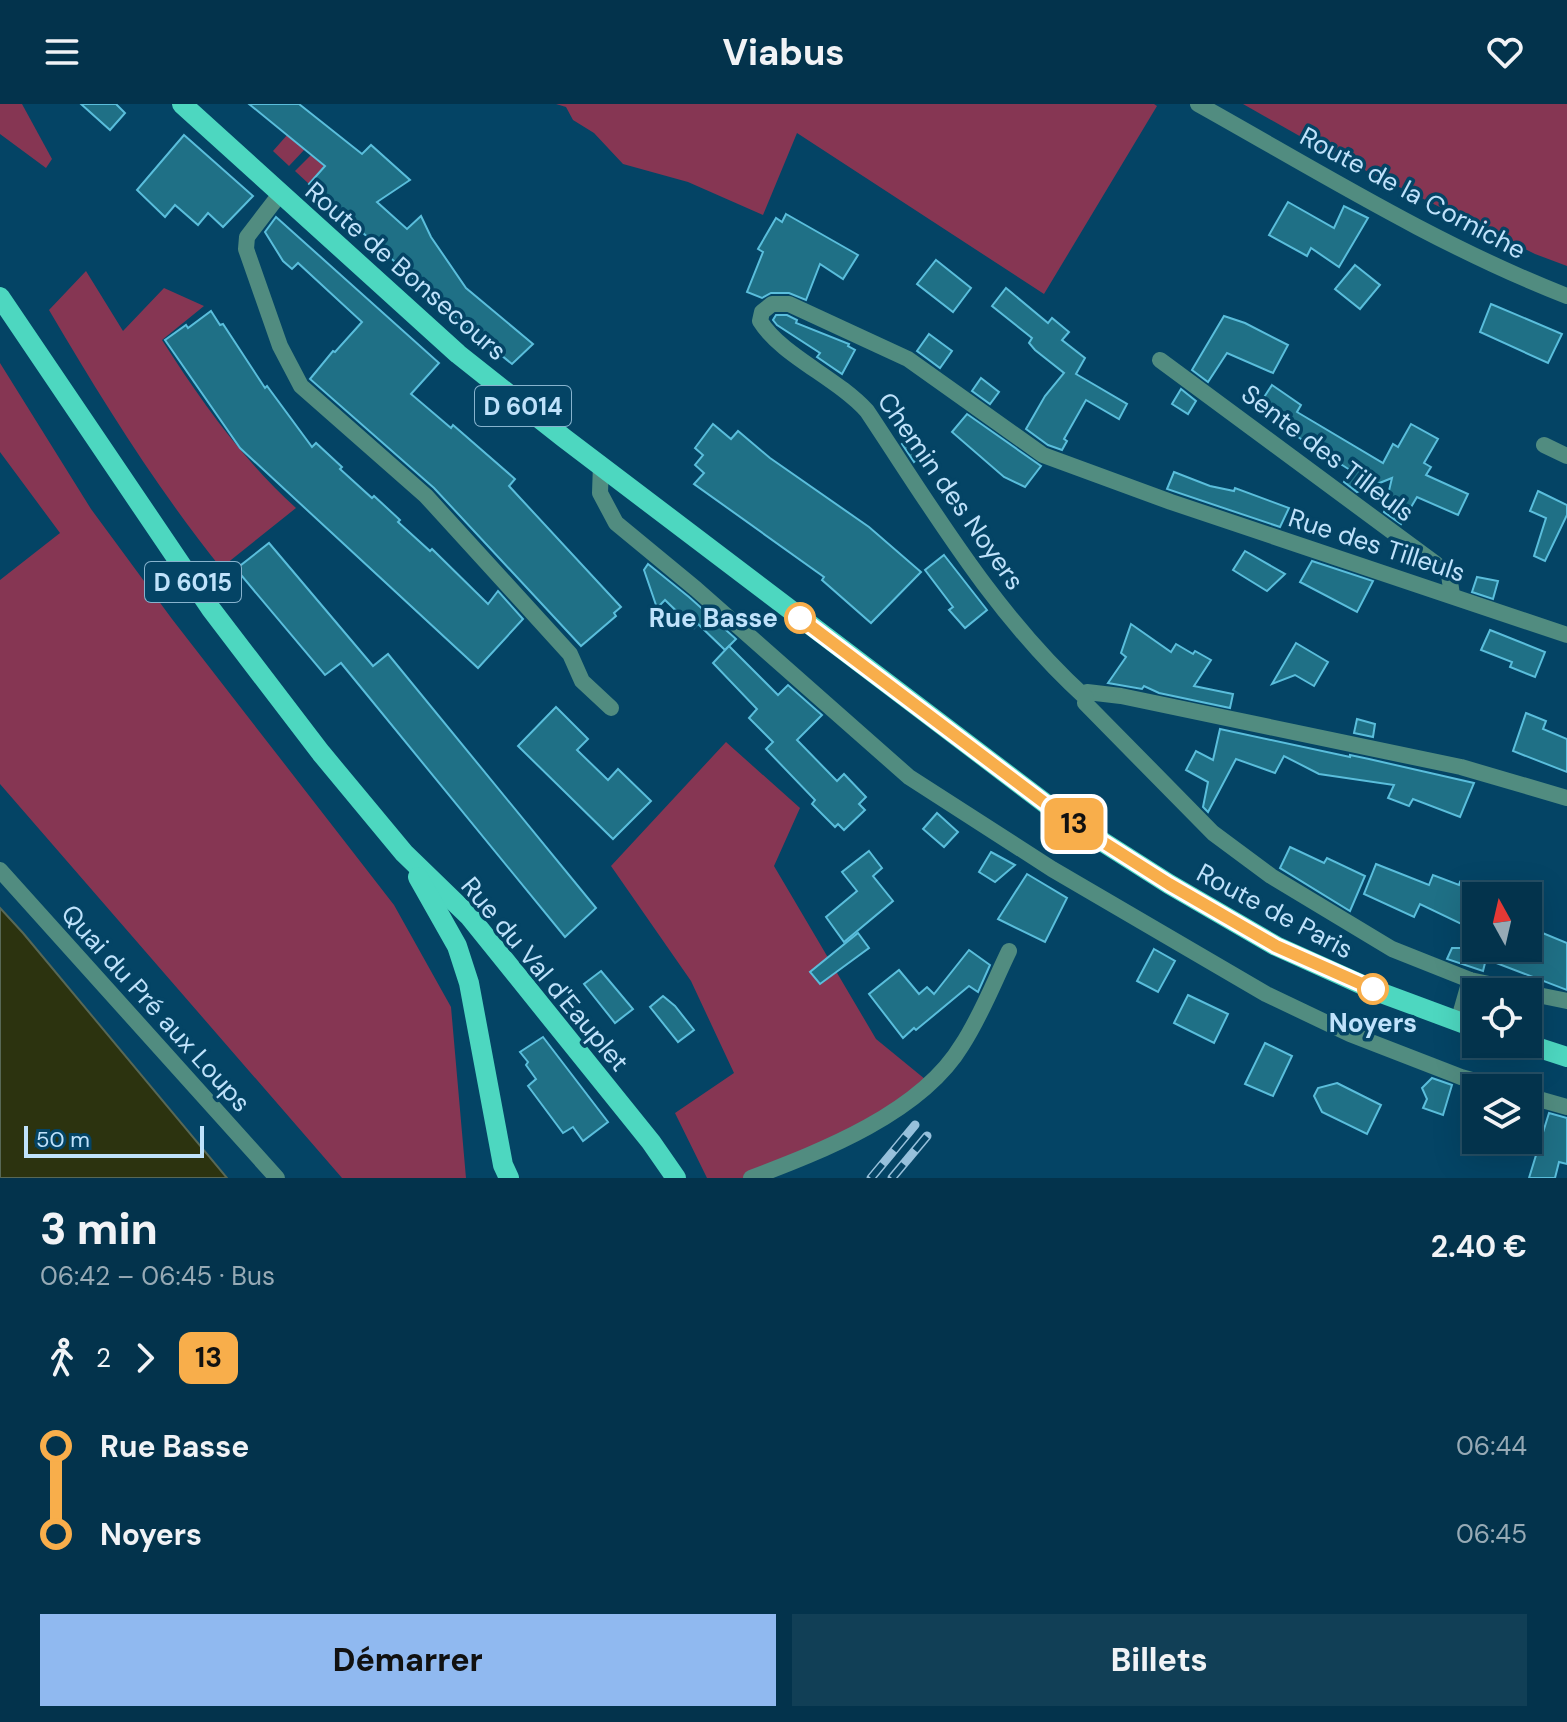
<!DOCTYPE html>
<html lang="fr">
<head>
<meta charset="utf-8">
<style>
  :root { --surface:#03334c; --page:#113f56; --text:#f1f3f6; --muted:#97aab5; --line:#244e64; --accent:#90b9f0 }
  body { margin:0; font-family:"DM Sans",sans-serif; background:var(--page); color:var(--text); height:100vh; display:flex; flex-direction:column; font-size:30px; white-space:nowrap }
  * { box-sizing:border-box; margin:0 }
  p { font-size:26px; color:var(--muted) }
  .icon { flex:none; width:44px; height:44px; fill:none; stroke:currentColor; stroke-width:2; stroke-linecap:round; stroke-linejoin:round }
  .map { position:relative; height:1074px; overflow:hidden }
  .sheet { display:flex; flex-direction:column; background:var(--surface); flex:1 }
  .sheet>* { flex:none }
  .badge { padding:0 16px; border-radius:12px; font-size:28px; line-height:52px }
  .needle { width:52px; rotate:352deg }
  .tools { position:absolute; left:1462px; top:778px; display:grid; gap:16px }
  .tools a { display:grid; place-items:center; width:80px; height:80px; border-radius:0px; background:var(--surface); box-shadow:0 8px 32px #0002,0 0 0 2px var(--line); font-size:40px }
  .scale { position:absolute; left:24px; bottom:20px; width:180px; box-sizing:border-box; padding-left:8px; border:4px solid #bfe2fb; border-top:0; font-size:22px; line-height:28px; white-space:nowrap; color:#bfe2fb; -webkit-text-stroke:6px #044465; paint-order:stroke }
  .map>.badge { position:absolute; translate:-50% -50%; box-shadow:0 0 0 4px #fff }
  .legs { display:flex; align-items:center; gap:12px; height:88px; padding:0 40px; font-size:26px }
  .legs p { margin-inline-start:auto }
  .head { display:flex; align-items:center; justify-content:space-between; height:136px; padding:0 40px }
  h1 { font-size:44px; font-weight:800; line-height:60px }
  .action { display:flex; gap:16px; margin-top:auto; padding:16px 40px }
  .action a { flex:1; height:92px; border-radius:0px; background:var(--accent); color:#111; font-size:32px; font-weight:800; line-height:92px; text-align:center }
  .action a+a { background:var(--page); color:var(--text) }
  ul { padding:0 40px; list-style:none }
  li { display:flex; align-items:center; gap:28px; height:88px; font-size:30px }
  li i { display:grid; place-items:center; width:12px; height:100%; margin:0 10px; background:currentColor }
  li i::after { content:''; width:20px; height:20px; margin:-10px; border:6px solid; border-radius:50%; background:var(--surface) }
  li p { margin-inline-start:auto }
  li:first-child i { background:linear-gradient(#0000 50%,currentColor 0) }
  li:last-child i { background:linear-gradient(currentColor 50%,#0000 0) }
  header { display:flex; justify-content:space-between; align-items:center; height:104px; padding:0 40px; background:var(--surface); font-size:36px; font-weight:800 }
  .map>svg:first-child { display:block }
  .green { fill:#863653 }
  .water { fill:#2c330f; stroke:#586856; stroke-width:2 }
  .building { fill:#1f7086; stroke:#5abedc; stroke-width:2 }
  .lines { fill:none; stroke-linecap:round; stroke-linejoin:round }
  .minor { stroke:#518c80; stroke-width:16 }
  .tertiary { stroke:#518c80; stroke-width:16 }
  .primary { stroke:#4dd7c0; stroke-width:20 }
  .rail-casing { stroke:#97c0db; stroke-width:9 }
  .rail { stroke:#044465; stroke-width:6; stroke-dasharray:18; stroke-linecap:butt }
  .line-1-casing { stroke:#fff; stroke-width:18 }
  .line-1 { stroke:#f8ae4b; stroke-width:12 }
  .stop-1-dot { fill:#fff; stroke:#f8ae4b; stroke-width:4 }
  .labels { text-anchor:middle; dominant-baseline:central; stroke-width:7; stroke-linejoin:round; paint-order:stroke }
  .shield { fill:#044465; stroke:#87b3ce; stroke-width:2 }
  .shield-label { font-size:24px; font-weight:bold; fill:#bfe2fb }
  .street-label { font-size:26px; fill:#bfe2fb; stroke:#044465 }
  .stop-label { font-size:26px; font-weight:bold; fill:#bfe2fb; stroke:#044465; text-anchor:end }
</style>
</head>
<body>
<header><svg class="icon" aria-label="menu" viewBox="0 0 24 24"><path d="M4 6h16M4 12h16M4 18h16"/></svg>Viabus<svg class="icon" aria-label="heart" viewBox="0 0 24 24"><path d="M12 20l-8-8c-3-5 5-10 8-4 3-6 11-1 8 4z"/></svg></header>
<div class="map">
<svg width="1567" height="1074" viewBox="0 0 1567 1074">
  <rect width="100%" height="100%" fill="#044465"/>
  <g class="green">
    <polygon points="0,0 22,0 52,55 46,64 0,30"/>
    <polygon points="556,0 1154,0 1157,2 1044,190 797,29 763,111 688,78 623,60 594,29 573,16 566,3"/>
    <polygon points="1243,0 1567,0 1567,162 1535,150 1326,47"/>
    <polygon points="288,30 305,45 289,62 273,47"/>
    <polygon points="311,51 324,62 309,80 295,67"/>
    <path d="M86 167 123 227 164 184 204 202 162 236C201 297 242 355 296 404L221 464C156 383 102 296 49 206Z"/>
    <polygon points="0,259 91,405 172,515 394,801 451,903 466,1074 342,1074 0,680 0,476 60,429 0,348"/>
    <polygon points="726,638 800,704 774,762 876,935 931,980 882,1015 751,1074 707,1074 675,1009 734,969 691,877 611,762"/>
  </g>
  <polygon class="water" points="0,804 23,829 227,1074 0,1074"/>
  <g class="building">
    <polygon points="81,0 116,0 125,9 110,26"/>
    <polygon points="249,0 299,0 362,50 371,41 410,76 377,98 407,125 421,112 431,133 466,184 533,240 512,260 469,225 309,80 325,62"/>
    <polygon points="184,31 253,92 223,123 208,109 198,121 175,101 165,113 137,86"/>
    <polygon points="1288,98 1334,124 1344,102 1368,114 1339,163 1311,144 1307,152 1269,131"/>
    <polygon points="786,110 858,151 843,175 820,160 806,196 789,189 771,189 762,194 747,188 763,148 758,145 776,114 782,118"/>
    <polygon points="276,113 439,259 411,290 451,324 453,321 515,375 509,382 621,503 614,509 616,512 581,542 434,384 310,275 333,247 335,248 362,218 298,159 292,165 283,157 265,128"/>
    <polygon points="936,156 971,184 953,208 917,180"/>
    <polygon points="1355,161 1380,181 1360,205 1335,185"/>
    <polygon points="1006,184 1048,219 1052,214 1069,228 1062,236 1085,254 1076,270 1127,300 1119,315 1086,296 1064,335 1067,337 1062,346 1048,341 1026,325 1045,292 1064,269 1035,246 1029,239 1032,234 992,202"/>
    <polygon points="1491,200 1562,230 1548,259 1480,228"/>
    <polygon points="211,207 220,221 223,220 265,284 267,282 312,343 316,339 342,363 340,365 372,394 374,392 400,416 398,418 430,447 432,445 488,500 498,487 523,515 478,564 240,344 165,236 186,221 188,224"/>
    <polygon points="776,211 787,211 797,216 796,219 849,240 848,242 855,246 842,270 817,253 820,249 777,221 773,216"/>
    <polygon points="1224,212 1245,219 1288,241 1273,269 1227,249 1208,278 1192,266"/>
    <polygon points="929,230 952,247 940,264 917,247"/>
    <polygon points="981,274 999,288 990,300 972,287"/>
    <polygon points="1272,281 1301,301 1297,308 1383,359 1393,340 1398,343 1411,320 1438,335 1424,359 1431,363 1426,371 1468,390 1458,411 1417,393 1401,420 1384,408 1392,374 1357,388 1344,378 1350,366 1287,326 1273,315 1275,312 1259,301"/>
    <polygon points="1181,285 1196,297 1188,310 1172,300"/>
    <polygon points="967,310 1041,362 1025,383 1004,373 952,328"/>
    <polygon points="713,320 731,335 738,327 770,354 869,423 921,468 871,519 822,476 824,473 694,380 704,369 695,361 703,351 695,344"/>
    <polygon points="914,330 926,347 914,358 902,340"/>
    <polygon points="1174,368 1210,382 1234,387 1235,384 1289,404 1280,423 1167,385"/>
    <polygon points="1538,387 1567,401 1567,411 1545,457 1534,452 1546,414 1530,407"/>
    <polygon points="269,439 373,562 388,550 596,804 565,833 341,559 325,571 236,465"/>
    <polygon points="1245,447 1285,470 1267,487 1233,466"/>
    <polygon points="944,451 987,506 965,524 949,506 953,503 925,466"/>
    <polygon points="1312,457 1373,477 1357,508 1300,478"/>
    <polygon points="648,460 689,493 736,535 725,546 698,520 694,524 665,496 657,504 644,466"/>
    <polygon points="1477,473 1498,477 1493,495 1472,488"/>
    <polygon points="1131,520 1171,548 1176,540 1193,550 1195,547 1211,556 1194,582 1233,590 1230,604 1159,589 1144,582 1142,585 1108,579 1126,553 1121,549"/>
    <polygon points="1490,526 1545,548 1535,573 1510,563 1512,558 1481,546"/>
    <polygon points="1296,539 1328,558 1314,582 1295,571 1272,580"/>
    <polygon points="729,542 778,591 788,581 822,611 797,636 837,677 844,670 866,693 859,700 865,706 844,726 838,720 835,723 812,700 815,696 766,645 773,638 749,614 757,605 713,559"/>
    <polygon points="556,603 588,635 577,646 608,676 618,665 651,697 613,735 518,642"/>
    <polygon points="1526,609 1546,617 1543,625 1567,635 1567,668 1513,647"/>
    <polygon points="1357,615 1375,620 1373,633 1354,629"/>
    <polygon points="1220,625 1350,653 1350,651 1369,655 1474,679 1460,713 1413,695 1409,702 1388,694 1394,681 1319,670 1284,652 1275,669 1236,655 1208,708 1203,703 1208,678 1186,666 1196,647 1213,656"/>
    <polygon points="937,709 958,728 944,743 923,725"/>
    <polygon points="1290,743 1324,759 1327,754 1365,772 1350,807 1280,764"/>
    <polygon points="869,747 882,764 873,772 893,797 844,838 826,813 857,787 842,768"/>
    <polygon points="991,748 1015,761 995,778 979,768"/>
    <polygon points="1376,760 1429,781 1433,771 1459,781 1460,778 1476,786 1476,827 1420,800 1414,813 1364,790"/>
    <polygon points="1027,770 1067,794 1045,838 998,815"/>
    <polygon points="1528,823 1567,839 1567,886 1486,855 1483,867 1447,855 1452,844 1528,844"/>
    <polygon points="858,829 869,844 820,880 810,868"/>
    <polygon points="1154,845 1175,857 1158,888 1137,877"/>
    <polygon points="969,846 990,861 978,888 969,882 916,926 914,924 903,934 869,890 899,866 919,890 927,883 934,890"/>
    <polygon points="601,867 633,905 615,919 584,880"/>
    <polygon points="1188,891 1228,910 1214,939 1174,919"/>
    <polygon points="663,892 675,902 694,926 678,938 650,903"/>
    <polygon points="543,933 608,1018 583,1037 573,1023 563,1029 528,982 536,975 526,961 528,958 520,948"/>
    <polygon points="1265,939 1292,952 1273,992 1245,980"/>
    <polygon points="1432,974 1452,981 1443,1011 1423,1004 1427,995 1422,984"/>
    <polygon points="1337,979 1381,1001 1367,1030 1322,1008 1314,992 1318,984"/>
    <polygon points="1549,1009 1567,1014 1567,1060 1559,1058 1555,1074 1529,1074"/>
  </g>
  <g class="lines">
    <g class="minor">
      <polyline points="280,90 247,133 246,145 280,242 301,282 426,392 570,550 582,577 611,604"/>
      <polyline points="1160,256 1436,460 1449,471 1452,491"/>
      <polyline points="1544,341 1567,352"/>
      <polyline points="601,360 600,389 616,419 696,485 909,673 1052,765 1266,890 1350,930 1461,973 1501,984"/>
      <polyline points="1086,594 1087,588 1121,592 1461,663 1567,694"/>
      <polyline points="0,766 277,1074"/>
      <path d="M1526 888 1470 876 1392 845 1271 772 1213 729 1085 599 1086 594C996 513 933 406 867 307 836 273 782 252 760 217L762 208 772 200H789L908 255 1043 351 1171 398 1567 531"/>
      <polyline points="1528,889 1567,897"/>
      <polyline points="1458,918 1470,876"/>
      <polyline points="1528,992 1567,1003"/>
      <path d="M751 1074C822 1047 921 1009 962 941 981 912 994 878 1009 847"/>
    </g>
    <path class="tertiary" d="M1198 0C1318 67 1438 142 1567 192"/>
    <g class="primary">
      <polyline points="182,0 458,250 564,334 1062,712 1169,780 1276,842 1376,887 1476,924"/>
      <polyline points="0,193 211,505 321,649 404,749 469,812 651,1038 676,1074"/>
      <polyline points="418,773 457,842 469,879 503,1061 509,1074"/>
      <polyline points="1527,940 1567,953"/>
    </g>
    <g class="rail-casing">
      <g id="rail">
        <polyline points="871,1074 915,1021"/>
        <polyline points="892,1074 927,1032"/>
      </g>
    </g>
    <use href="#rail" class="rail"/>
  </g>
  <g class="lines">
    <g class="line-1-casing">
      <polyline id="line-1" points="800,514 1062,712 1169,780 1276,842 1373,885"/>
    </g>
    <use href="#line-1" class="line-1"/>
  </g>
  <g class="stop-1-dot">
    <circle cx="800" cy="514" r="14"/>
    <circle cx="1373" cy="885" r="14"/>
  </g>
  <g class="labels">
    <g class="shield">
      <rect x="475" y="282" width="96" height="40" rx="6"/>
      <rect x="145" y="458" width="96" height="40" rx="6"/>
    </g>
    <g class="shield-label">
      <text x="523" y="302">D 6014</text>
      <text x="193" y="478">D 6015</text>
    </g>
    <g class="street-label">
      <text transform="translate(1413 89) rotate(28)">Route de la Corniche</text>
      <text transform="translate(406 167) rotate(41)">Route de Bonsecours</text>
      <text transform="translate(1328 349) rotate(37)">Sente des Tilleuls</text>
      <text transform="translate(951 387) rotate(55)">Chemin des Noyers</text>
      <text transform="translate(1377 441) rotate(18)">Rue des Tilleuls</text>
      <text transform="translate(1275 807) rotate(28)">Route de Paris</text>
      <text transform="translate(545 870) rotate(50)">Rue du Val d'Eauplet</text>
      <text transform="translate(156 904) rotate(48)">Quai du Pré aux Loups</text>
    </g>
    <g class="stop-label">
      <text x="778" y="514">Rue Basse</text>
      <text x="1373" y="919" text-anchor="middle">Noyers</text>
    </g>
  </g>
</svg>
<div class="tools">
<a><svg class="needle" viewBox="-14 -14 28 28"><path d="M0-13l5 13h-10z" fill="#e53935"/><path d="M0 13l5-13h-10z" fill="#97aab5"/></svg></a>
<a><svg class="icon" aria-label="locate" viewBox="0 0 24 24"><circle cx="12" cy="12" r="6"/><path d="M12 2v4M12 18v4M2 12h4M18 12h4"/></svg></a>
<a><svg class="icon" aria-label="layers" viewBox="0 0 24 24"><path d="M12 4l9 5-9 5-9-5zM3 14l9 5 9-5"/></svg></a>
</div>
<div class="scale">50 m</div>
<b class="badge" style="left:1074px;top:720px;background:#f8ae4b;color:#111">13</b>
</div>
<section class="sheet">
<div class="head"><div><h1>3 min</h1><p>06:42 – 06:45 · Bus</p></div><b>2.40 €</b></div>
<div class="legs"><svg class="icon" aria-label="walk" viewBox="0 0 24 24"><circle cx="13" cy="4" r="2"/><path d="M13 8l-2 6 4 7M11 14l-3 7M7 12l3-4h3l4 4"/></svg>2<svg class="icon" aria-label="forward" viewBox="0 0 24 24"><path d="M9 5l7 7-7 7"/></svg><b class="badge" style="background:#f8ae4b;color:#111">13</b></div>
<ul>
<li><i style="color:#f8ae4b"></i><b>Rue Basse</b><p>06:44</p></li>
<li><i style="color:#f8ae4b"></i><b>Noyers</b><p>06:45</p></li>
</ul>
<div class="action"><a>Démarrer</a><a>Billets</a></div>
</section>
</body>
</html>
